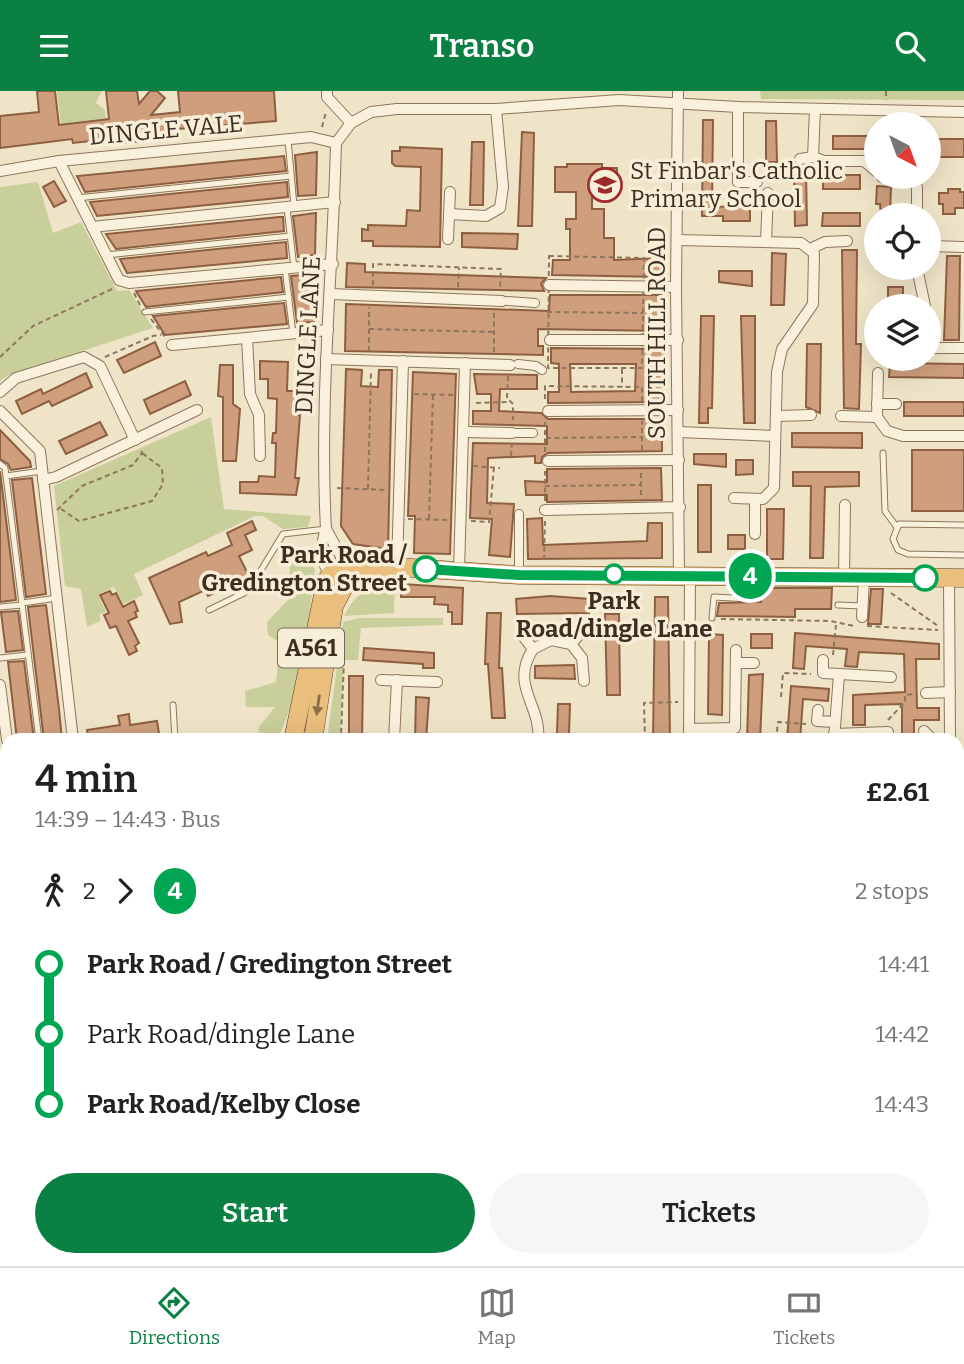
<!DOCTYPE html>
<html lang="en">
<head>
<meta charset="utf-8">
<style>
  :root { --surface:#fff; --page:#f6f6f6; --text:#222; --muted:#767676; --line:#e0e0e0; --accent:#0b8043 }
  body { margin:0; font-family:Bitter,serif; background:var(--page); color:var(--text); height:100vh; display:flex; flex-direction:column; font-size:26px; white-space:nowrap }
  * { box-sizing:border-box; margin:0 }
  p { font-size:23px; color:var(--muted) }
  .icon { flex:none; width:38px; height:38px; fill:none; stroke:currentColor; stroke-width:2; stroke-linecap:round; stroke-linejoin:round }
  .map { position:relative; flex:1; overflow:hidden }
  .sheet { position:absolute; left:0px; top:642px; width:964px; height:534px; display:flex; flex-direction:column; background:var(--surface); border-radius:21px 21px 0 0; box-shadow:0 7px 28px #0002 }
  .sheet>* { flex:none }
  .badge { padding:0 14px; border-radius:23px; font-size:24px; line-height:46px }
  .needle { width:46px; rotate:139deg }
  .buttons { position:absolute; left:864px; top:21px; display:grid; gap:14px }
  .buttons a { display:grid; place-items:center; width:77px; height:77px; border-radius:50%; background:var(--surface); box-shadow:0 7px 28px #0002; font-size:35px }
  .map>.badge { position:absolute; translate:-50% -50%; box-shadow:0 0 0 4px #fff }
  .legs { display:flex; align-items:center; gap:10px; height:77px; padding:0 35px; font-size:23px }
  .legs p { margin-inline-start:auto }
  .headline { display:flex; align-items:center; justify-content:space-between; height:119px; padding:0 35px }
  h1 { font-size:38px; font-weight:600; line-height:52px }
  .button { display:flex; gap:14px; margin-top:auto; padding:14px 35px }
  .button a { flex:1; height:80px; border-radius:42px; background:var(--accent); color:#fff; font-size:28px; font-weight:600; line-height:80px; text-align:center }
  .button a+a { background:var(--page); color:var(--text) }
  ul { padding:0 35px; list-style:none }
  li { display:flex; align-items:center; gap:24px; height:70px; font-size:26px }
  li i { display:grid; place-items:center; width:10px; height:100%; margin:0 9px; background:currentColor }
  li i::after { content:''; width:18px; height:18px; margin:-9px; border:5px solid; border-radius:50%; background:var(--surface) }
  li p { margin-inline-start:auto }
  li:first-child i { background:linear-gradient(#0000 50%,currentColor 0) }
  li:last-child i { background:linear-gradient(currentColor 50%,#0000 0) }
  header { display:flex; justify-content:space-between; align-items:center; height:91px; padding:0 35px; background:var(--accent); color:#fff; font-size:32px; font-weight:600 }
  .tabs { display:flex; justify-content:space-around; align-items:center; height:98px; border-top:2px solid var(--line); background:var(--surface); font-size:19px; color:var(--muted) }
  .tabs a { display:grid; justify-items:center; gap:4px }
  .tabs .active { color:var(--accent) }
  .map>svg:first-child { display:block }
  .green { fill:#c9cf9b }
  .building { fill:#cf9f7d; stroke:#8d5f41; stroke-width:2; fill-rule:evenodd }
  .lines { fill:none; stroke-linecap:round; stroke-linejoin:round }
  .service-casing { stroke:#8d765c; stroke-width:7 }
  .pedestrian-casing { stroke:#8d765c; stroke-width:10 }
  .minor-casing { stroke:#8d765c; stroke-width:12 }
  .secondary-casing { stroke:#6f573f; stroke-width:18 }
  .trunk-casing { stroke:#5b4430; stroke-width:19 }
  .path { stroke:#8d765c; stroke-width:2; stroke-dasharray:5 3.5; stroke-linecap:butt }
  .service { stroke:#faf1dc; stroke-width:5 }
  .pedestrian { stroke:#faf1dc; stroke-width:8 }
  .minor { stroke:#faf1dc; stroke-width:10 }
  .secondary { stroke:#faf1dc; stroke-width:16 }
  .trunk { stroke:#eabe7c; stroke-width:18 }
  .oneway { fill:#8b6f49 }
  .line-1-casing { stroke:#fff; stroke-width:16 }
  .line-1 { stroke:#00a651; stroke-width:10 }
  .stop-1-dot { fill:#fff; stroke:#00a651; stroke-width:3.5 }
  .labels { text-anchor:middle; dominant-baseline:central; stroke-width:7; stroke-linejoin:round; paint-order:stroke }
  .shield { fill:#f7eed8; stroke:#756857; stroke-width:2 }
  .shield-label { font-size:23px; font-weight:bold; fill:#3d2e20 }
  .street-label { font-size:24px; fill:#3d2e20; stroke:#f7eed8 }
  .poi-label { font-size:24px; fill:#3d2e20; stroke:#f7eed8; text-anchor:start }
  .stop-label { font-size:24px; font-weight:bold; fill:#3d2e20; stroke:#f7eed8; text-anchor:end }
</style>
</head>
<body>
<header><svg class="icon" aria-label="menu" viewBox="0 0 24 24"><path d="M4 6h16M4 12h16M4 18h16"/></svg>Transo<svg class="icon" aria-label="search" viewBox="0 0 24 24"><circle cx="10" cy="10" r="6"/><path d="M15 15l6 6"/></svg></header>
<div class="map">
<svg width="964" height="1175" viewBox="0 0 964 1175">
  <rect width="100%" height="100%" fill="#f0e4c8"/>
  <g class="green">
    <polygon points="57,0 102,0 96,12 105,19 106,27 61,33"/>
    <polygon points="760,0 964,0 964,9 761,8"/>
    <polygon points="38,91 53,142 81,131 117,200 129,199 153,237 11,283 0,290 0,96"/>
    <polygon points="211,326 224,418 311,425 308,436 283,438 263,425 255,425 134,483 143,504 123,513 114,496 98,503 106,521 100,523 100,530 87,536 81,498 65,495 54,395"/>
    <path d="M298 469H308L315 478C308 535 303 597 277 649H262L258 637 275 616H246L245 600 276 591 280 552 268 544 267 531 289 508 290 473Z"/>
    <path d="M395 492 394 522 344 525C355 502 370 494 395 492Z"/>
    <polygon points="359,527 443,527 443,534 361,537 358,569 344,569 340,643 336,649 327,649 343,531"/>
    <polygon points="399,1169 890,1169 899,1175 396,1175"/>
  </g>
  <g class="building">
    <polygon points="37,0 55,0 59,34 109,28 106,0 137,0 139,13 150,0 157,0 165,7 151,24 180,21 178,0 274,0 276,30 178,38 178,41 140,45 141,50 111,53 110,48 73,52 72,48 0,57 0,25 39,21"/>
    <polygon points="703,29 713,29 712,116 750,115 750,130 723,130 723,125 702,125"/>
    <polygon points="766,30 776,30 777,71 766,71"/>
    <polygon points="522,41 534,42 532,135 518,135"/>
    <rect x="833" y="45" width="44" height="13"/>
    <rect x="929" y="48" width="35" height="18"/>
    <polygon points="472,51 484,51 483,114 470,114"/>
    <polygon points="400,56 442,58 440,156 373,155 373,150 362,150 362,138 368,139 368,134 406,135 407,119 420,120 421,76 395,75 392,72 392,60 400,60"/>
    <polygon points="317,61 316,104 298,105 295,64"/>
    <polygon points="284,65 286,80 85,101 77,85"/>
    <polygon points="567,73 602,73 602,77 617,77 617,93 603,93 603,98 592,98 592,118 604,118 604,147 614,147 614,169 664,167 663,186 552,184 553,169 570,169 570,138 566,138 566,128 576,128 576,101 555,101 555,76 567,76"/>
    <polygon points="794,80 806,80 807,134 795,135"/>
    <rect x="823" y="84" width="37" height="14"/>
    <polygon points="54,90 66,110 54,116 43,96"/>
    <polygon points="287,91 288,106 97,125 90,111"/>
    <polygon points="877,95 891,96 890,124 881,124 880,113 876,113"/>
    <polygon points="948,98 960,98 960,101 964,101 964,117 955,117 955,123 943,123 943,113 939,113 939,102 948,102"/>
    <polygon points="316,122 315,164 298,166 293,125"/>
    <polygon points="823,122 860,122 860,135 822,135"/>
    <polygon points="279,126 283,126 284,140 116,158 106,143"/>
    <polygon points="462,142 518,143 517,158 462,156"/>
    <polygon points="286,151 287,167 127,182 120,168"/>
    <polygon points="842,159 857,159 856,253 861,253 859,318 844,317"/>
    <polygon points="772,162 786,163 784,214 771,214"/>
    <polygon points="947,165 960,165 959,249 944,249"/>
    <polygon points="347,172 365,173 365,181 546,187 541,193 544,200 346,196"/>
    <polygon points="719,180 752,180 752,195 719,191"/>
    <polygon points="315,183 314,231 297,232 291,185"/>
    <polygon points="281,186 283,201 146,216 136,200"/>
    <rect x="888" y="196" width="15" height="19"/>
    <polygon points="550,204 664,204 663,240 538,238 538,255 543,255 543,264 345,260 346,213 549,220"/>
    <polygon points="284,212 287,233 165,244 153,225"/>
    <polygon points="701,225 714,225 712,317 708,317 708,332 699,332"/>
    <polygon points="741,225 755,225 755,332 744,332"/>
    <polygon points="155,251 161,265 124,282 117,269"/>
    <polygon points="807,253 821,253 820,322 806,316"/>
    <path d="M551 257 664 258 662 311 548 312V301H559V273L551 272ZM570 273H636L635 300 571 301Z"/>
    <polygon points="260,270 288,271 287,300 298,300 297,324 300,324 295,387 299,387 296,404 240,402 240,391 258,391 259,385 275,386 276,352 272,352 273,342 276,342 277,308 268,307 268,288 260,288"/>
    <polygon points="890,272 964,273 964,287 889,286"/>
    <polygon points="220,274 233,274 233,313 240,318 236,370 223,370 223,306 218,305"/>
    <polygon points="346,278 362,279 361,295 378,296 379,279 392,279 388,458 353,453 341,435"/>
    <polygon points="413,281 456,283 450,463 414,462 415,425 408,425"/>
    <polygon points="86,282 92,296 52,315 49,310 22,323 16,310 41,298 43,303"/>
    <polygon points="474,283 537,284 537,298 500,298 499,320 541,322 548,328 662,328 662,360 548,362 542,366 541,372 535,372 535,365 488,367 487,412 514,413 510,466 489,464 492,428 470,427 473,352 547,353 547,335 473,333 473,320 491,320 491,303 477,303"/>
    <polygon points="185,290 191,304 150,323 144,309"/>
    <rect x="904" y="311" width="60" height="14"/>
    <polygon points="100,331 107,344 66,363 59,350"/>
    <polygon points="0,339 30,370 31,376 11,379 8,373 0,368"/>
    <polygon points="792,342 862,342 862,357 792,356"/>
    <rect x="912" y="359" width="52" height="61"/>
    <polygon points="694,363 726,363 726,376 694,373"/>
    <polygon points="736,369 753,369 753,383 736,384"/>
    <polygon points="661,377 662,409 547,411 547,404 526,404 525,390 547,391 547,378"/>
    <polygon points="0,380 16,509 0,511"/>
    <polygon points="793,381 859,381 859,395 825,396 823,467 810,467 811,395 793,395"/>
    <polygon points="32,387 46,503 26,506 12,389"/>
    <rect x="698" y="394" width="13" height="67"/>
    <polygon points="767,418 784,418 783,468 767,468"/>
    <polygon points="542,427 543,454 647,450 648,432 662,432 662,467 528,468 527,428"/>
    <polygon points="252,430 256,439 245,444 252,459 239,465 249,485 208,505 205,499 179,511 182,531 170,533 149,487 206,461 208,465 232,454 227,442"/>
    <rect x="728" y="444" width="17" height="14"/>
    <polygon points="402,493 463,497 462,533 452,533 452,521 448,521 448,514 434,513 435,506 401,506"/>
    <polygon points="761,497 832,497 831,518 795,518 795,526 717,525 719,512 761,511"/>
    <polygon points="871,498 883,498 881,533 868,533"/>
    <polygon points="110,500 112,504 116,502 123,516 134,510 138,520 135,521 137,526 128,530 139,552 135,555 137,560 129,564 116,535 110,537 104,524 109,522 100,504"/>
    <polygon points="550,505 590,508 589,522 517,523 516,508"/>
    <polygon points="655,506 668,506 670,649 653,649"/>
    <polygon points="46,514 59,618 62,649 44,649 28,516"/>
    <polygon points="18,520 23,559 6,561 1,521"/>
    <polygon points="487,522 501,522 499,577 502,577 505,627 492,627 488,573 485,573"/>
    <polygon points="605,523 619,523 620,604 607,604"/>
    <polygon points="795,542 939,553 939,568 916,568 917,617 939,617 939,629 914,629 914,649 902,649 902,613 865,614 865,634 853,634 853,604 905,601 904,563 859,561 857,576 845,575 847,558 806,555 804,578 793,577"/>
    <polygon points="709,543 723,544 722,624 708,623"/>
    <rect x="751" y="543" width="21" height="14"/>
    <polygon points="364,557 434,562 434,577 423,577 423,573 363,569"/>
    <polygon points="24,570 34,649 17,649 8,571"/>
    <polygon points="574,574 575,588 535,587 535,575"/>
    <polygon points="763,583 760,649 747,649 749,584"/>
    <polygon points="349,585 363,585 362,649 349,649"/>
    <polygon points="791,595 829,598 828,610 803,608 800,649 787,649"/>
    <polygon points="416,606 429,607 426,649 415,649"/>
    <polygon points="558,613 570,613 569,643 557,643"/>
    <polygon points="129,623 130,634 157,630 160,649 89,649 87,639 120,634 118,625"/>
  </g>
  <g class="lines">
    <g class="service-casing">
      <g id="service">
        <polyline points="288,49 294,115"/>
        <polyline points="77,107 291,85"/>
        <polyline points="287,117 294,177"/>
        <polyline points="106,164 290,145"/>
        <polyline points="285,177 293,243"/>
        <polyline points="145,221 289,206"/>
        <polyline points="883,362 885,420 896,435"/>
        <polyline points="0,373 5,377 39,649"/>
        <polyline points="6,385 42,380"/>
        <polyline points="964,434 899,433 893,448 898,459 908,463 964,464"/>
        <polyline points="22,512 57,507"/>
        <polyline points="838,514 862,515"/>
        <polyline points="0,516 22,514"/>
        <polyline points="209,519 244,502 252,494 283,443 326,438"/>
        <polyline points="712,527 714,506 749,508 753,506 754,488"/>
        <polyline points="0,567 28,564"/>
        <polyline points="173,614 175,649"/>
        <polyline points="0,668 7,666"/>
      </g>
    </g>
    <g class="pedestrian-casing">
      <g id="pedestrian">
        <polyline points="508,210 535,212"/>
        <polyline points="518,273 536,275 542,279"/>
        <polyline points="517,342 533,342"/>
        <polyline points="519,423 519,484"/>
      </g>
    </g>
    <g class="minor-casing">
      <g id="minor">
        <polyline points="327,0 327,6 351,32"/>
        <polyline points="678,0 676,196 679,483"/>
        <polyline points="738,16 738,91 757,91"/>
        <polyline points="336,52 351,32 371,21 397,18 496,18 619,9 738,16 964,21"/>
        <polyline points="813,66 824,70 864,70 877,81"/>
        <polyline points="800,68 813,66 815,18"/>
        <polyline points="59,70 119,189 129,192 333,173"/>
        <polyline points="0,80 59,70 311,46 336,52"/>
        <polyline points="882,86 904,89"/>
        <polyline points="917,96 917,124"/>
        <polyline points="449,123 486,125 500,117 503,96 496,18"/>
        <polyline points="92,136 335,111"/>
        <polyline points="448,148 450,101"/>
        <polyline points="677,149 801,152 814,162 813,213 782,258 777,281 774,397 763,408 734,407"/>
        <polyline points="766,151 768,102"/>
        <polyline points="929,155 964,156"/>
        <polyline points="810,158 825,151 847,150"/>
        <polyline points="917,177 925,215"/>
        <polyline points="549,194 676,196"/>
        <polyline points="331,203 502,210"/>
        <polyline points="247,247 250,303 259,324 260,365"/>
        <polyline points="550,249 678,249"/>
        <polyline points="172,254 328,239"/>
        <polyline points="929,257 964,257"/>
        <polyline points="326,268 510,274"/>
        <polyline points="878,282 877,326 887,340 903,345 964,345"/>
        <polyline points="0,301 16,287 84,266 100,275 135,349"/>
        <polyline points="877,313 896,313"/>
        <polyline points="0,320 40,360 73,649"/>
        <polyline points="548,320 678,319"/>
        <polyline points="776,325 811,324"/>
        <polyline points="841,325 877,326"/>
        <polyline points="465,341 512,342"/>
        <polyline points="679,341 775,345"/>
        <polyline points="548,370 679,369"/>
        <polyline points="43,389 56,386 197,319"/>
        <polyline points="755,408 755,443"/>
        <polyline points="545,419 680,416"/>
        <polyline points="326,438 348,478"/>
        <polyline points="397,476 403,270"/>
        <polyline points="459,480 465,272"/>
        <path d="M332 487C320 471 320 456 326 438 319 309 333 180 336 52"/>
        <polyline points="844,487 845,414"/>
        <polyline points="949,487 950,649"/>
        <polyline points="862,526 864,487"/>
        <polyline points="523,545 533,558"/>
        <polyline points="571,553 581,542"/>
        <polyline points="823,569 823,582 891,586"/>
        <polyline points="736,572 754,572"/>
        <polyline points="381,589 437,591"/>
        <polyline points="0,594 7,649"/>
        <polyline points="926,602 950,601"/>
        <polyline points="818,619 817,630 835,631"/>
        <polyline points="689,638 735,637 736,559"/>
        <polyline points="924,640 932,648 950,648"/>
        <polyline points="834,643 888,641"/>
        <polyline points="394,649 397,589"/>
        <path d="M538 649C542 614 509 595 533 558L551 549 571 553 582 567 584 590"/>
        <polyline points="689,649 690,484"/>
        <polyline points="834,649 839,584"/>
        <polyline points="957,750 964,750"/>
        <polyline points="957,808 964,808"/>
        <polyline points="957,1000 964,1003"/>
        <polyline points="0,1002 7,993"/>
        <polyline points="0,1036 7,1043"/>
        <polyline points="169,1169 179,1175"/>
      </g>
    </g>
    <g class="secondary-casing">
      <g id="secondary">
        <polyline points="957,1083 964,1086"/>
        <polyline points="300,1175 300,1169"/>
      </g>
    </g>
    <g class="trunk-casing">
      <g id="trunk">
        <path d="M293 649 326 490C342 465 373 465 397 476"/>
        <polyline points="313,649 334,515 345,494 361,484 397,476 519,484 964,487"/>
        <polyline points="0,714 7,713"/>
        <polyline points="0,731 7,730"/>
      </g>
    </g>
    <g class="path">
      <polyline points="886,0 886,9"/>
      <polyline points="322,36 326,21"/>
      <polygon points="549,165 644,167 642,277 548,277"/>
      <polyline points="373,194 373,173 501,178 500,198"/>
      <polyline points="458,196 459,177"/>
      <polyline points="134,202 141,216"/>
      <polyline points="547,221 643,222"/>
      <polyline points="151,228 165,246"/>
      <polyline points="369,238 494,241"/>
      <polyline points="369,260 369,216"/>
      <polyline points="494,261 494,221"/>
      <polyline points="0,266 33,235 112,198"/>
      <polyline points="105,266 153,245 161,244"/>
      <polyline points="622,278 622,296"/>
      <polyline points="508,285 507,307 513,313 513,329"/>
      <polyline points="414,303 453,304"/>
      <polyline points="545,308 545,295 642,296 642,310"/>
      <polyline points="476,312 509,311"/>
      <polyline points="546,347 642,346"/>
      <polyline points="642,359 642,330"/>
      <polyline points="545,361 545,331"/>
      <polyline points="511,365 512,352"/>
      <polyline points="473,375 500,377"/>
      <polyline points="545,395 640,394"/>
      <polyline points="337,397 387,399"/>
      <polyline points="368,398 371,281"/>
      <polyline points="641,404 641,382"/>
      <polyline points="545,410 545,380"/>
      <polyline points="61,418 79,430 152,410 163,393 162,377 142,362"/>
      <polyline points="57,419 82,395 133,374 142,362 141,359"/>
      <polyline points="408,428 448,429"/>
      <polyline points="429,428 433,303"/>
      <polyline points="471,430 489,431 494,376"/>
      <polyline points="544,469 545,429"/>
      <polyline points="891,502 938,535"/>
      <polyline points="721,528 830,530 854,535"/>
      <polyline points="867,535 938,539"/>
      <polyline points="833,564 836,534"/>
      <polyline points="781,606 783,582 811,583"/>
      <polyline points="888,629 905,611 905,604 916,603"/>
      <polyline points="337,649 341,644 344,569 341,569"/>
      <polyline points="645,649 644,612 678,611"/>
      <polyline points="776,649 778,631 806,633"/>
      <polyline points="957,767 964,767"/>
      <polyline points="503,1169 504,1175"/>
      <polyline points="859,1169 869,1175"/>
      <polyline points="412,1175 414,1169"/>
    </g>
    <use href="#service" class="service"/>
    <use href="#pedestrian" class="pedestrian"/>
    <use href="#minor" class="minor"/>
    <use href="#secondary" class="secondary"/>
    <use href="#trunk" class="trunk"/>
  </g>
  <defs><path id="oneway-solid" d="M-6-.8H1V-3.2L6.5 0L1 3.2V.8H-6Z" transform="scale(1.75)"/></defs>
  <use class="oneway" href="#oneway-solid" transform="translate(318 614) rotate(98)"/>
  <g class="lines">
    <g class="line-1-casing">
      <polyline id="line-1" points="426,478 519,484 925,487"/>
    </g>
    <use href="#line-1" class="line-1"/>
  </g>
  <defs>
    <g id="school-ring" transform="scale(1.75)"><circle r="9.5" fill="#f7eed8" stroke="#9e2a2b" stroke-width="1.5"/><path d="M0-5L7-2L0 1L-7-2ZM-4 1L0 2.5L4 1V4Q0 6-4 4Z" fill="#9e2a2b"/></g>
  </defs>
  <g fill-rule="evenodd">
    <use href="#school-ring" x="605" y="94"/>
  </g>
  <g class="stop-1-dot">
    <circle cx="426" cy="478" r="12"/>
    <circle cx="614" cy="483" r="9"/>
    <circle cx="925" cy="487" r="12"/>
  </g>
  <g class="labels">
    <rect class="shield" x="278" y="537.5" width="66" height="39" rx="5"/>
    <g class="shield-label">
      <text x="311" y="557">A561</text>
    </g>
    <g class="street-label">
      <text transform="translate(166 39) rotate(-5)">DINGLE VALE</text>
      <text transform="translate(657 242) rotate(-90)">SOUTH HILL ROAD</text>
      <text transform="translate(308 244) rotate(-87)">DINGLE LANE</text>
    </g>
    <g class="poi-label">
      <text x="630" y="80">St Finbar's Catholic<tspan x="630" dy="28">Primary School</tspan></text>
    </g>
    <g class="stop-label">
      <text x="407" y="464">Park Road /<tspan x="407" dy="28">Gredington Street</tspan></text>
      <text x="614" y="510" text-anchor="middle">Park<tspan x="614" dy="28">Road/dingle Lane</tspan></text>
    </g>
  </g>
</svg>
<div class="buttons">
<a><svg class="needle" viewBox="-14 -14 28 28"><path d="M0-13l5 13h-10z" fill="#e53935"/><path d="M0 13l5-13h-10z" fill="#767676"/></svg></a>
<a><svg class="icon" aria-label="locate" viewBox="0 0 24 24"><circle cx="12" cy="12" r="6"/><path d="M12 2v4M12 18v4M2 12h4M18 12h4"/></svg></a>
<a><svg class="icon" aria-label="layers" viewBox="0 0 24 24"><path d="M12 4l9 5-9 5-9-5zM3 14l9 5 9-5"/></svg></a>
</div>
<b class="badge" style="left:750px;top:485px;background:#00a651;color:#fff">4</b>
<section class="sheet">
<div class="headline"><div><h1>4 min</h1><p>14:39 – 14:43 · Bus</p></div><b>£2.61</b></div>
<div class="legs"><svg class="icon" aria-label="walk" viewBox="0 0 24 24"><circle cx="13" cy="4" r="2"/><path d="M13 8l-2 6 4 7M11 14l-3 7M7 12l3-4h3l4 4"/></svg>2<svg class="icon" aria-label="forward" viewBox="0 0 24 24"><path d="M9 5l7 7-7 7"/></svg><b class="badge" style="background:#00a651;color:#fff">4</b><p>2 stops</p></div>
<ul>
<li><i style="color:#00a651"></i><b>Park Road / Gredington Street</b><p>14:41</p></li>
<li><i style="color:#00a651"></i><span>Park Road/dingle Lane</span><p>14:42</p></li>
<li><i style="color:#00a651"></i><b>Park Road/Kelby Close</b><p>14:43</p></li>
</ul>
<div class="button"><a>Start</a><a>Tickets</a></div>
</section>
</div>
<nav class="tabs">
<a class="active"><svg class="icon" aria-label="directions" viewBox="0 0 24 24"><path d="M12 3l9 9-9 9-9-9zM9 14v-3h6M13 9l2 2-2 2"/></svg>Directions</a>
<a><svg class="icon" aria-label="map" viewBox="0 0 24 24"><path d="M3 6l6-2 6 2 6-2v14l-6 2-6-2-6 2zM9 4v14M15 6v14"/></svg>Map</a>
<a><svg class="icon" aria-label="tickets" viewBox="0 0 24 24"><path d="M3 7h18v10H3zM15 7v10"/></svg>Tickets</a>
</nav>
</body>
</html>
